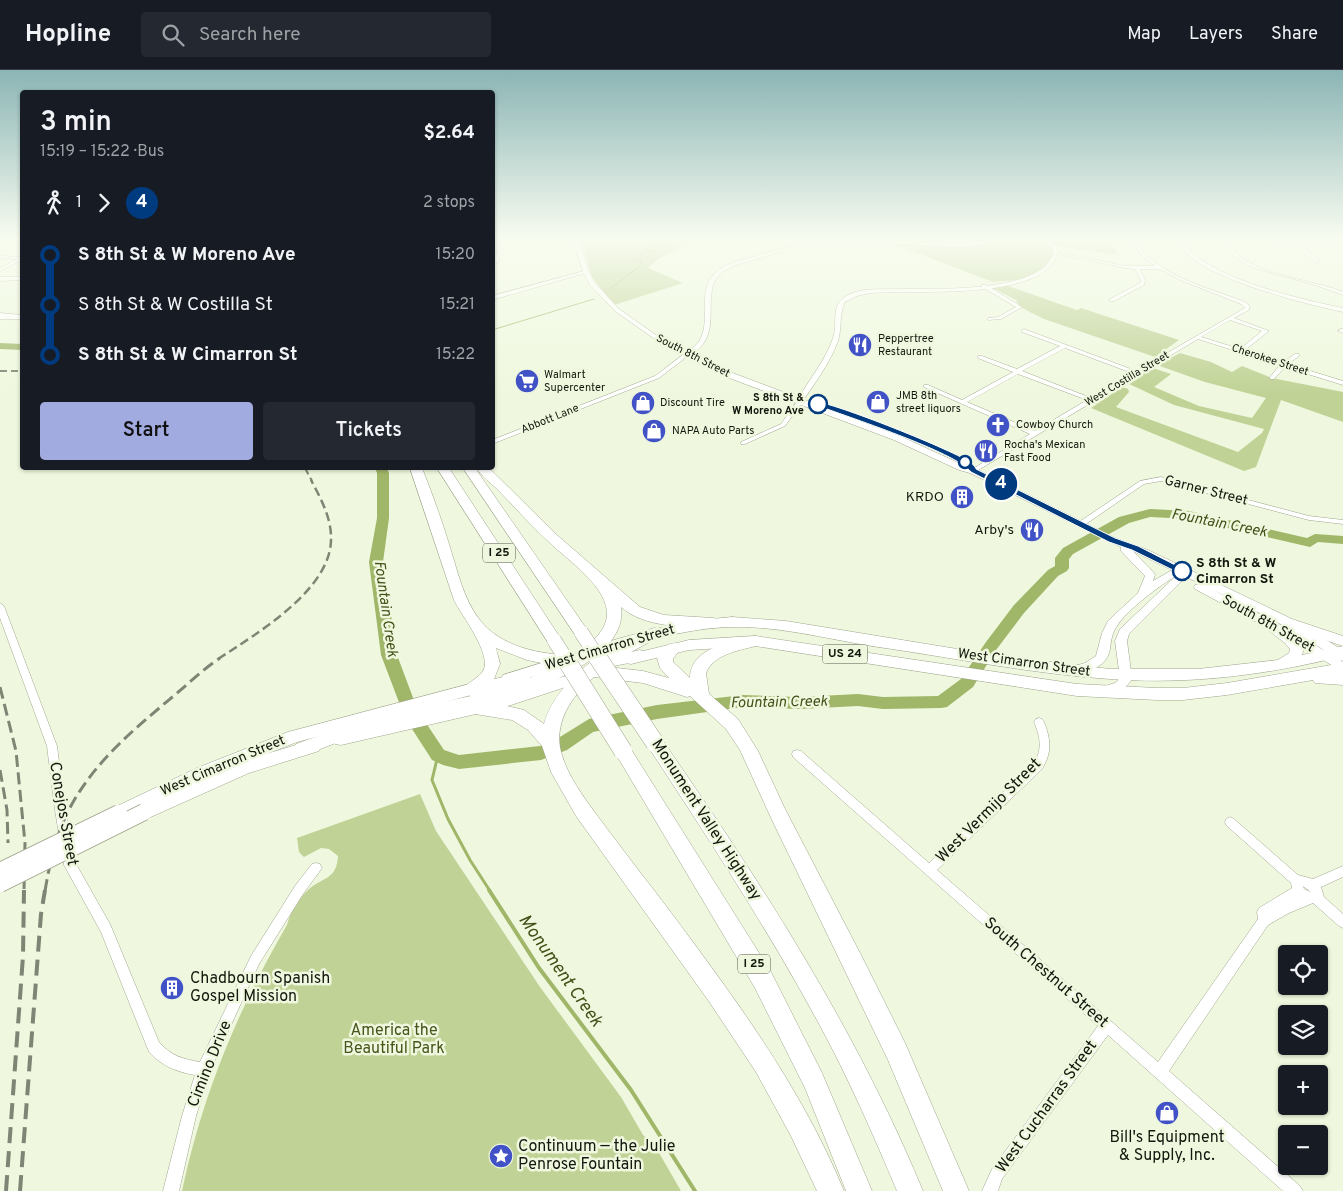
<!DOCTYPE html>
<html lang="en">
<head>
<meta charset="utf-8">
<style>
  :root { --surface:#171b24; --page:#242831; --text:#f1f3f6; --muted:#9ea1a6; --line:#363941; --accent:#a2abe0 }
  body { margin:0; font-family:Overpass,sans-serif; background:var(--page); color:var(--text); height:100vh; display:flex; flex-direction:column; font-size:19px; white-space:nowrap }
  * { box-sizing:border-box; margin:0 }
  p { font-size:16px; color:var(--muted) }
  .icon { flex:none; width:28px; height:28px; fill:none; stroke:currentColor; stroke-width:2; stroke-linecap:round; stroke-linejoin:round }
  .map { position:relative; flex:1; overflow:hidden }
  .details { position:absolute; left:20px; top:20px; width:475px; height:380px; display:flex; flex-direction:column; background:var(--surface); border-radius:5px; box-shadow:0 1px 4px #0004 }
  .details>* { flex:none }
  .badge { padding:0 10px; border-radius:16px; font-size:18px; line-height:32px }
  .tools { position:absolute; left:1278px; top:875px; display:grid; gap:10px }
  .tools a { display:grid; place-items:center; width:50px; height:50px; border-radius:5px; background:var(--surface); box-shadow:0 1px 4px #0004; font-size:25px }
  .map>.badge { position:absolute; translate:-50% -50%; box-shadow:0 0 0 2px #fff }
  .legs { display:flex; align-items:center; gap:8px; height:55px; padding:0 20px; font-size:16px }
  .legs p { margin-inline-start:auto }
  .headline { display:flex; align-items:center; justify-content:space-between; height:85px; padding:0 20px }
  h1 { font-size:28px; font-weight:600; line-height:38px }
  .primary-button { display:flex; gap:10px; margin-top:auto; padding:10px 20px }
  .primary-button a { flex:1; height:58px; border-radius:5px; background:var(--accent); color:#111; font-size:20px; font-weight:600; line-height:58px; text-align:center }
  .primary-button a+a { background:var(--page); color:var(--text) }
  ul { padding:0 20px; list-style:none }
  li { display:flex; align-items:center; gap:18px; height:50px; font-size:19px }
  li i { display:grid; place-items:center; width:8px; height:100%; margin:0 6px; background:currentColor }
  li i::after { content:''; width:12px; height:12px; margin:-6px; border:4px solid; border-radius:50%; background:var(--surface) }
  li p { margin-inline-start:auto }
  li:first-child i { background:linear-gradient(#0000 50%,currentColor 0) }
  li:last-child i { background:linear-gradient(currentColor 50%,#0000 0) }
  header { display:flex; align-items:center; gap:30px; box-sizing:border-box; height:70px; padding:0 25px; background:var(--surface); border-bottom:1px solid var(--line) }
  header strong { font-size:24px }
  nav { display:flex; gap:28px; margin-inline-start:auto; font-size:18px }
  .search { width:350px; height:45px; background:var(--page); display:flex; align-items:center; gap:12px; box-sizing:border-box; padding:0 18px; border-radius:5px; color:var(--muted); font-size:19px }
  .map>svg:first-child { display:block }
  .green { fill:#c0d295 }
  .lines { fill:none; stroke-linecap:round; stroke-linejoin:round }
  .stream-far2 { stroke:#a0b668; stroke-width:1 }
  .stream-far1 { stroke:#a0b668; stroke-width:3 }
  .stream { stroke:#a0b668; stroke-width:4 }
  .river { fill:#a0b668; fill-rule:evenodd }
  .minor-casing { stroke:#9fa68e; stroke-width:1 }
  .tertiary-casing { stroke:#9fa68e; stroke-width:1 }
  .secondary-casing { stroke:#9fa68e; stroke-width:1 }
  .primary-casing { stroke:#9fa68e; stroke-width:1 }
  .trunk-casing { stroke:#9fa68e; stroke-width:1 }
  .motorway-casing { stroke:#9fa68e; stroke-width:1 }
  .minor { fill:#fff; fill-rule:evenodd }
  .tertiary { fill:#fff; fill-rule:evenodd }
  .secondary { fill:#fff; fill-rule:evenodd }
  .primary { fill:#fff; fill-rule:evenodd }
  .trunk { fill:#fff; fill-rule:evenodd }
  .motorway { fill:#fff; fill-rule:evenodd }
  .rail-far3 { stroke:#7f8574; stroke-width:2; stroke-dasharray:7 4; stroke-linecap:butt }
  .rail-far2 { stroke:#7f8574; stroke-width:2.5; stroke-dasharray:9 4.5; stroke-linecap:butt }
  .rail-far1 { stroke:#7f8574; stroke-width:3; stroke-dasharray:12 5.5; stroke-linecap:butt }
  .rail { stroke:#7f8574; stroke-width:4; stroke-dasharray:16 8; stroke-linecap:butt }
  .primary-bridge-casing { stroke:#9fa68e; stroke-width:18; stroke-linecap:butt }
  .motorway-bridge-far1-casing { stroke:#9fa68e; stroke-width:15; stroke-linecap:butt }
  .motorway-bridge-casing { stroke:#9fa68e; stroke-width:19; stroke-linecap:butt }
  .primary-bridge { stroke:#fff; stroke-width:16 }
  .motorway-bridge-far1 { stroke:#fff; stroke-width:14 }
  .motorway-bridge { stroke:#fff; stroke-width:18 }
  .line-1 { fill:#003b80; stroke:#fff }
  .stop-1-dot { fill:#fff; stroke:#003b80; stroke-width:2.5 }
  .labels { text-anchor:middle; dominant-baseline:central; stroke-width:5; stroke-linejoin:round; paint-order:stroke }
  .far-poi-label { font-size:11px; fill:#14170e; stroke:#eff8de; text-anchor:start }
  .far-street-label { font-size:11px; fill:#14170e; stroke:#eff8de }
  .far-stop-label { font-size:11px; font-weight:bold; fill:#14170e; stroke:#eff8de; text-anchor:end }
  .shield { fill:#eff8de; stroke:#565a4c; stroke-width:1 }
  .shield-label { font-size:12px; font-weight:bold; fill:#14170e }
  .street-label { font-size:14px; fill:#14170e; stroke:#eff8de }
  .poi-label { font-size:14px; fill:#14170e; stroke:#eff8de; text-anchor:end }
  .stop-label { font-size:14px; font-weight:bold; fill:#14170e; stroke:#eff8de; text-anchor:start }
  .water-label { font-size:15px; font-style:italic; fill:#435118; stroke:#eff8de }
  .near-street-label { font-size:16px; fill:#14170e; stroke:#eff8de }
  .near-poi-label { font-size:16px; fill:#14170e; stroke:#eff8de; text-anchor:start }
  .near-park-label { font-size:16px; fill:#47551c; stroke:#eff8de }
  .near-water-label { font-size:18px; font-style:italic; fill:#435118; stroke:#eff8de }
</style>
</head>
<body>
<header>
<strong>Hopline</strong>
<div class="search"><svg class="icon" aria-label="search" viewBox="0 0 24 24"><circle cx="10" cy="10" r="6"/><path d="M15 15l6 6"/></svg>Search here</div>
<nav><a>Map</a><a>Layers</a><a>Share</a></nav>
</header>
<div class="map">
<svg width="1343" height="1121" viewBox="0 0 1343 1121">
  <rect width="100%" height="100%" fill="#eff8de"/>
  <g class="green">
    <path d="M580 167H711V169C688 176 666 180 648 198L683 213 614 235 592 207Z"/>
    <polygon points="1001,167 1107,167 1118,183 1111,184 1053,175 1056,180 1050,194 1039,203 1016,210 993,212 888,172 969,174"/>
    <polygon points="1252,167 1343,167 1343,169 1300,171"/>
    <polygon points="1005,215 1077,240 1081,238 1179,270 1155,287 1044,249 1020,237 1016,230 991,217"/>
    <polygon points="1180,283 1211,292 1232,302 1242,296 1272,308 1343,322 1343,352 1281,330 1256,397 1244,401 1091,338 1122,317 1128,319 1129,322 1116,337 1238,382 1262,363 1264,359 1174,335 1127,313 1153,298 1171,304 1154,317 1199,336 1252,348 1266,328 1205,312 1157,295"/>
    <path d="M420 724 436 761 540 917 621 1027 643 1065 654 1074 681 1121H182C202 1026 238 939 287 855 290 843 298 829 308 820 322 807 337 810 338 786L329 779 321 778 304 787 299 782 297 768Z"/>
  </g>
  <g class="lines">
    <g class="stream-far2">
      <polyline points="610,219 640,196 641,191 632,190 647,182 656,181 644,179 670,172 674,170 672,167"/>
      <polyline points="492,260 594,229"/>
    </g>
    <polyline class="stream-far1" points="438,685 432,710 448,749 470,790 490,821"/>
    <polyline class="stream" points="489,820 539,898 631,1020 695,1121"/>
    <g class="river">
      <polygon points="0,273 22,274 22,280 0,279"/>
      <polygon points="375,398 387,398 389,403 389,448 383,492 397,585 418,641 444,680 459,685 540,676 555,670 589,649 657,635 743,625 800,627 858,624 883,627 938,626 961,609 986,572 1014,535 1048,500 1055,496 1055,488 1063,478 1119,447 1150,439 1189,441 1307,468 1315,464 1343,466 1343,474 1318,472 1310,477 1189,449 1150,447 1129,453 1073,484 1069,489 1069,498 1067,501 1058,506 1024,543 996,580 973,617 947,637 941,638 883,639 858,636 800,639 743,637 657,649 593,662 567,680 541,690 459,699 443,695 432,690 405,648 381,585 369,492 377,448 377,403"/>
    </g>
    <g class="minor-casing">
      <g id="minor">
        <path d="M1133 167H1137L1135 171C1159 207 1207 217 1245 232L1250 236 1249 240 1234 248 1269 261 1245 280 1283 292 1295 284H1299V286L1288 294 1343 311V315L1285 297 1274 309H1270V307L1280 295 1198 269 975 402H971V400L1030 364 924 317V315H928L962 330 1013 302 978 288V286H982L1017 299 1060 276 1022 262V260L1024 259 1136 301 1245 238 1241 234 1180 210 1160 199H1140L1145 210 1144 215 1114 231H1110V229L1140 213 1141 210 1135 199 1125 198 1054 183 1056 182 1125 196H1155L1139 183 1131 171ZM1230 250 1262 261 1240 279 1201 267ZM1065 278 1132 303 1091 328 1022 301ZM1018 304 1087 330 1035 361 967 332Z"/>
        <path d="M1158 167H1183C1185 171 1187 177 1190 180 1218 210 1303 230 1343 238V242C1306 234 1208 210 1185 181 1183 178 1182 173 1180 170Z"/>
        <path d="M1226 167H1230C1231 172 1232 178 1235 182 1253 202 1306 210 1332 218L1343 222V225L1315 215 1254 198 1241 191 1231 183Z"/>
        <polygon points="492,170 509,179 499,186 499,192 497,193 495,192 495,186 504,179 492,173"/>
        <polygon points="1293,172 1295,172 1319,190 1319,192 1315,192 1293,174"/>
        <polygon points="0,186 20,187 22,188 22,190 0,201 0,198 18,189 0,188"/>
        <polygon points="982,215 986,215 1022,237 1001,249 988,250 988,248 998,247 1016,237 982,217"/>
        <polygon points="1341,259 1343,259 1343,263 1338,261"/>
        <polygon points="684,284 689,285 659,308 492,374 492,370 655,306"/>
        <polygon points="798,330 803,331 785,356 745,374 741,374 741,372 781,354"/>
        <polygon points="1161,407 1309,446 1343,450 1343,454 1309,450 1161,411 1144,414 1083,456 1080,456 1076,454 1140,411"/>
        <path d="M0 533 4 536 57 676 65 740 76 794 110 854 159 972C171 986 183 989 200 992L251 886 295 816 312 794 316 793 320 794 322 798 303 824 259 894 210 1001 196 1046 179 1121H163L182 1046 195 1005C177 1002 162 996 149 982L101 862 64 795 55 740 47 676 0 548Z"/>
        <path d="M1039 648 1042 649 1044 652C1051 670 1052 683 1042 699L937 800 1158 992 1258 849 1257 842 1259 838 1292 818 1291 813 1226 755 1225 752 1226 749 1230 747 1234 749 1298 805 1313 809 1343 796V807L1321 817 1324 827 1343 844V858L1339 856 1313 833 1289 843 1268 855 1169 1001 1300 1116 1303 1121H1283L1108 965 1002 1109 998 1121H982L992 1099 1098 956 793 687 792 684 793 681 797 680 801 681 929 793 1034 693C1043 679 1040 666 1034 652L1036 649ZM1303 816 1311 822 1304 819Z"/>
      </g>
    </g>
    <g class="tertiary-casing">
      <g id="tertiary">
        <path d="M997 167H1004C981 180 948 176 922 175 883 173 843 169 804 176 788 179 772 184 757 189 746 192 734 195 724 201 701 216 718 250 705 271 701 278 695 282 688 286L683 285C688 280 696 277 700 270 711 250 697 222 714 204 723 194 739 191 752 187 789 176 821 169 860 170 904 170 955 179 997 167Z"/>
        <path d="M1037 167C1048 167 1055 173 1058 183 1055 190 1051 197 1045 201 1009 228 915 220 870 223L857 226 845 232C839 244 842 258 838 271 830 293 815 313 802 332L797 331C809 309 827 289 834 265 837 254 832 237 842 229 857 216 883 220 901 219 937 219 1014 221 1043 198 1048 194 1051 189 1054 183L1051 176Z"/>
        <polygon points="1236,167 1294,172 1343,171 1343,173 1294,174"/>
        <polygon points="584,201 589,202 492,230 492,226"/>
        <polygon points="0,207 22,207 22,210 0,211"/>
      </g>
    </g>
    <g class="secondary-casing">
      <path id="secondary" d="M572 167H578L589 202 595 213 619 239 663 270 730 302 900 366 965 396 976 399 1115 468 1148 480 1288 547 1315 562 1343 581V591L1340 590 1343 592V602L1290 570 1195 519 1194 517 1195 515 1201 514 1186 507 1129 564 1127 571 1132 609C1126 619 1114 627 1102 623L1100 620 1102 617 1115 613 1120 608 1115 571 1120 559 1176 506C1160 515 1126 541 1117 556 1112 563 1111 571 1110 579 1107 597 1091 600 1075 604L1071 603 1069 600 1071 597 1085 593 1096 586 1102 563 1108 551 1138 523 1145 506 1121 481V477L970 403 959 400 894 370 724 306 659 272 615 241 590 215 583 202ZM1133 481 1172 500 1153 511 1155 505 1154 503ZM1213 520C1255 540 1296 560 1334 587L1298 564Z"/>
    </g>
    <g class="primary-casing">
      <g id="primary">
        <polygon points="564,586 569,587 571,591 569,595 508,615 503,613 501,609 503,605"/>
        <polygon points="585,600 590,601 592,605 590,609 502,638 341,675 335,674 333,669 335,664 341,663 502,626"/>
        <polygon points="481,611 486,613 488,617 486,621 297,672 266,684 313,670 319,671 321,676 319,681 249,703 144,750 138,747 136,743 119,751 113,748 110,743 113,738 197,698 288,662"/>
      </g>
    </g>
    <g class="trunk-casing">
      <g id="trunk">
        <path d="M732 547 786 551 994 585 1110 599H1198L1278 590 1289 583 1290 579 1285 573 1263 556 1261 553 1263 550 1268 548 1295 565 1304 578 1302 585 1343 576 1287 557 1285 554 1287 551 1292 549 1343 566V586C1267 605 1189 615 1110 609 1034 604 960 589 885 578 834 571 784 556 732 557 682 558 634 575 586 589L581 588 579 584 581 580C631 564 680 551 732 547Z"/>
        <polygon points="755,566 1077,614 1157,618 1183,618 1227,613 1343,593 1343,615 1315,613 1313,610 1227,625 1183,630 1157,630 1077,626 755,576 689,580 631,594 626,593 624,589 626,585 631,584 689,570"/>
      </g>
    </g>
    <g class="motorway-casing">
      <g id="motorway">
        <polygon points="0,243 22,245 22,249 0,249"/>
        <path d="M410 398H422C432 423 441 448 449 474 457 499 463 528 479 549 500 577 541 585 573 585 587 576 605 564 607 546 609 517 567 490 549 472 531 456 515 437 498 420 491 413 481 406 477 398H489L558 466 640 537 664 545 713 548 718 549 720 553 718 557 713 558C682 556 645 558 621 537 629 589 532 621 494 633L524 640 544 654C555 611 613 570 654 558L659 559 662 563 659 567 631 582 640 580 645 582 648 586 645 590 608 597 643 601 669 608 660 598 657 588C662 579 668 571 678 574L681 578 673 589V592L690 608C690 577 732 572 755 566L760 567 763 571 760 575C742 580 714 583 706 603L709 624 738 649 758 681 785 739 860 883 905 973 969 1121H943L888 990 772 750 740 680 726 659 690 626 687 627 643 613 594 607C571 626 552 655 562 685 568 706 583 726 596 744 617 772 638 800 660 828 729 920 800 1014 844 1121H817L791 1066 756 1002 708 930 576 746 551 702 542 676 528 660 512 650 475 644 469 643 468 640 367 661 302 686 296 684 293 679 296 674 367 648 471 626 465 624 463 620C467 612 478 609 483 601 493 585 461 545 454 530ZM496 578 527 590 556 596 530 608 529 605 523 603 494 609 500 594Z"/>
        <polygon points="437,398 449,398 559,566 562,570 559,574 554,575 549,574"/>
        <polygon points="463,398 475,398 586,558 589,562 586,566 581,567 576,566"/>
        <path d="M655 666 661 668C762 814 855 957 923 1121H897C873 1064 848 1007 818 952 767 858 708 768 649 678L646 673 649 668Z"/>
        <polygon points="623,674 629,676 771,902 822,1003 872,1121 846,1121 805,1018 755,918 614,681 617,676"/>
      </g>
    </g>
    <use href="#minor" class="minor"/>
    <use href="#tertiary" class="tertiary"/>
    <use href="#secondary" class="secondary"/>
    <use href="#primary" class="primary"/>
    <use href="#trunk" class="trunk"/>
    <use href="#motorway" class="motorway"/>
    <g class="rail-far3">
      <polyline points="0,301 22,301"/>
      <polyline points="305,398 312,411"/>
    </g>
    <path class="rail-far2" d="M218 589C256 564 333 519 331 467 331 447 320 427 311 410"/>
    <g class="rail-far1">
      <polyline points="0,617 16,681 25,773 24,821"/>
      <polyline points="0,700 7,740 8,773"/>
      <path d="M45 821C50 791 57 761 72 734 96 691 133 660 170 629 187 615 202 600 220 588"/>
    </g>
    <g class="rail">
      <polyline points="6,1121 23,886 24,820"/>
      <polyline points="20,1121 41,844 45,820"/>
    </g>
    <g class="primary-bridge-casing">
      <g id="primary-bridge">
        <polyline points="0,801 119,743"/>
        <polyline points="0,814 144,742"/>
      </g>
    </g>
    <g class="motorway-bridge-far1-casing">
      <g id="motorway-bridge-far1">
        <polyline points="581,562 599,589"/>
        <polyline points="554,570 566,589"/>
      </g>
    </g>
    <g class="motorway-bridge-casing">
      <g id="motorway-bridge">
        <polyline points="565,588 623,681"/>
        <polyline points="598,588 655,673"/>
      </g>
    </g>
    <use href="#primary-bridge" class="primary-bridge"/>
    <use href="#motorway-bridge-far1" class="motorway-bridge-far1"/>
    <use href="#motorway-bridge" class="motorway-bridge"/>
  </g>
  <linearGradient id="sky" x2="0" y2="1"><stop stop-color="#8bb5b5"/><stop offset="0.52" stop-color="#f8fcf0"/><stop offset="1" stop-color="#f8fcf0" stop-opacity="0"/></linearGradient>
  <rect width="1343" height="324" fill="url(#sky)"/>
  <path class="line-1" d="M816 332C830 331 958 382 971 393 972 393 976 398 976 399L1115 468 1138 476 1187 501 1186 503H1179L1132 480 1109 472 971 402C956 382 845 346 816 335Z"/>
  <defs>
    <g id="restaurant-disc" transform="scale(1.25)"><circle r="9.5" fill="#4152c6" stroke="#eff8de"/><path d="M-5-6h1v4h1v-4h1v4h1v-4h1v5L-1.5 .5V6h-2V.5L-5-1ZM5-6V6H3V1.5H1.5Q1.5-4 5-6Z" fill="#fff"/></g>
    <g id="supermarket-disc" transform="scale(1.25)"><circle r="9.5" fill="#4152c6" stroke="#eff8de"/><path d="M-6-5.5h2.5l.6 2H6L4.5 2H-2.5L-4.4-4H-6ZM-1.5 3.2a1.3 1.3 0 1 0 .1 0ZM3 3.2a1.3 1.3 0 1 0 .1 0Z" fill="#fff"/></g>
    <g id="shop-disc" transform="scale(1.25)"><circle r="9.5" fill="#4152c6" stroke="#eff8de"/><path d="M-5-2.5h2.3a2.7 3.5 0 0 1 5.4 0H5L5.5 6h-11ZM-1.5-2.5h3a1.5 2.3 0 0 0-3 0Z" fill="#fff"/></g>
    <g id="church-disc" transform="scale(1.25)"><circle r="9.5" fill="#4152c6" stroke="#eff8de"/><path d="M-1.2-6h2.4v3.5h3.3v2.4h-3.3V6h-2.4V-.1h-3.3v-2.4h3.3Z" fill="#fff"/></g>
    <g id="building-disc" transform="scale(1.25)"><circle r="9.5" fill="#4152c6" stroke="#eff8de"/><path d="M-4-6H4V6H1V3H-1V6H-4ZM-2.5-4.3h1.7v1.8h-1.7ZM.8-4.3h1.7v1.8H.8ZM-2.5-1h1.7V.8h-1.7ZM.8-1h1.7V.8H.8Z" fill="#fff"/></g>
    <g id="sight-disc" transform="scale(1.25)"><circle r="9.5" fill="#4152c6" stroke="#eff8de"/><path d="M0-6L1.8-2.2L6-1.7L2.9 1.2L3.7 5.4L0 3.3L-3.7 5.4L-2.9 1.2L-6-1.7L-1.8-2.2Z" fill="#fff"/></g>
  </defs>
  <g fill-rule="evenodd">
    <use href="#restaurant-disc" x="860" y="275"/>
    <use href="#supermarket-disc" x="527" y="311"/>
    <use href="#shop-disc" x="878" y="332"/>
    <use href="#shop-disc" x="643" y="333"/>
    <use href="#church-disc" x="998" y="355"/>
    <use href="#shop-disc" x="654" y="361"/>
    <use href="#restaurant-disc" x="986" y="381"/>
    <use href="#building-disc" x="962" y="427"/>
    <use href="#restaurant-disc" x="1032" y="460"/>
    <use href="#building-disc" x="172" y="918"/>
    <use href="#shop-disc" x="1167" y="1043"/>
    <use href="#sight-disc" x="501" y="1086"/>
  </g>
  <g class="stop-1-dot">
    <circle cx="818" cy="334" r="9"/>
    <circle cx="965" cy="392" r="6"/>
    <circle cx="1182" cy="501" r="9"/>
  </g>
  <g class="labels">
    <g class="far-poi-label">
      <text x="878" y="269">Peppertree<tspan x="878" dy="13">Restaurant</tspan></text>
      <text x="544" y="305">Walmart<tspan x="544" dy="13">Supercenter</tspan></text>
      <text x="896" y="326">JMB 8th<tspan x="896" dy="13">street liquors</tspan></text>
      <text x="660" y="333">Discount Tire</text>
      <text x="1016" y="355">Cowboy Church</text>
      <text x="672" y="361">NAPA Auto Parts</text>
      <text x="1004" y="375">Rocha's Mexican<tspan x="1004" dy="13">Fast Food</tspan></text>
    </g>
    <g class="far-street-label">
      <text transform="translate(693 286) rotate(27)">South 8th Street</text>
      <text transform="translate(1270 290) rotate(18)">Cherokee Street</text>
      <text transform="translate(1127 309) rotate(-31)">West Costilla Street</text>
      <text transform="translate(550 349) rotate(-22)">Abbott Lane</text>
    </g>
    <g class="far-stop-label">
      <text x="804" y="328">S 8th St &amp;<tspan x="804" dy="13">W Moreno Ave</tspan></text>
    </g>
    <g class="shield">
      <rect x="483" y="473.5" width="32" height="19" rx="4"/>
      <rect x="822.5" y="574.5" width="45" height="19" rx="4"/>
      <rect x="738" y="884.5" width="32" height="19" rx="4"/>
    </g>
    <g class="shield-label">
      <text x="499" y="483">I 25</text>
      <text x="845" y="584">US 24</text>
      <text x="754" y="894">I 25</text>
    </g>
    <g class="street-label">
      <text transform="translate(1206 421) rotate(14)">Garner Street</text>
      <text transform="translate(1268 554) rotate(29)">South 8th Street</text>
      <text transform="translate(610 578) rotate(-16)">West Cimarron Street</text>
      <text transform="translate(1024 593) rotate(8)">West Cimarron Street</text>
      <text transform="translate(223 696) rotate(-23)">West Cimarron Street</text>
    </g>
    <g class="poi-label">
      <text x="944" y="427">KRDO</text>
      <text x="1014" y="460">Arby's</text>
    </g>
    <g class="stop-label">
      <text x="1196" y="493">S 8th St &amp; W<tspan x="1196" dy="16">Cimarron St</tspan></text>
    </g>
    <g class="water-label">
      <text transform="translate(1219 454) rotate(11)">Fountain Creek</text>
      <text transform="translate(385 539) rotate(82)">Fountain Creek</text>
      <text transform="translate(779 633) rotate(-1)">Fountain Creek</text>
    </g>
    <g class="near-street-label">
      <text transform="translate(989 741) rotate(-45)">West Vermijo Street</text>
      <text transform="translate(63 744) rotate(80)">Conejos Street</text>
      <text transform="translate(706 750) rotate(57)">Monument Valley Highway</text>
      <text transform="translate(1046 903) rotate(41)">South Chestnut Street</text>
      <text transform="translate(210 994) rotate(-68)">Cimino Drive</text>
      <text transform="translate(1047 1037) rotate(-54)">West Cucharras Street</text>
    </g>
    <g class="near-poi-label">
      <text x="190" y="909">Chadbourn Spanish<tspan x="190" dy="18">Gospel Mission</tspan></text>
      <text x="1167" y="1068" text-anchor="middle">Bill's Equipment<tspan x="1167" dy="18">&amp; Supply, Inc.</tspan></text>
      <text x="518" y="1077">Continuum — the Julie<tspan x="518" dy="18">Penrose Fountain</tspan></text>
    </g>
    <g class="near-park-label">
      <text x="394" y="961">America the<tspan x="394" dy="18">Beautiful Park</tspan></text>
    </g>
    <g class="near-water-label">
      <text transform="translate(560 901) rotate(55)">Monument Creek</text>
    </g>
  </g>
</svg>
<div class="tools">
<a><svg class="icon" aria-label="locate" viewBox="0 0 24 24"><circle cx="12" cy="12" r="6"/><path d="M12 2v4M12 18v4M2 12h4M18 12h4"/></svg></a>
<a><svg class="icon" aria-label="layers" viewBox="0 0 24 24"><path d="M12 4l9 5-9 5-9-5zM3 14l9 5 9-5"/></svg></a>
<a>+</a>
<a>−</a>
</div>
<b class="badge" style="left:1001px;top:414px;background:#003b80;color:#fff">4</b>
<section class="details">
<div class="headline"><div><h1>3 min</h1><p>15:19 – 15:22 · Bus</p></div><b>$2.64</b></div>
<div class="legs"><svg class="icon" aria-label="walk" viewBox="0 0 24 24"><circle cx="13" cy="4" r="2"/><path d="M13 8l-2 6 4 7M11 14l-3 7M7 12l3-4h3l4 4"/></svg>1<svg class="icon" aria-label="forward" viewBox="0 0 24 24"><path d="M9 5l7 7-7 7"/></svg><b class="badge" style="background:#003b80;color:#fff">4</b><p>2 stops</p></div>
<ul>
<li><i style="color:#003b80"></i><b>S 8th St &amp; W Moreno Ave</b><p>15:20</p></li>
<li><i style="color:#003b80"></i><span>S 8th St &amp; W Costilla St</span><p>15:21</p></li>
<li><i style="color:#003b80"></i><b>S 8th St &amp; W Cimarron St</b><p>15:22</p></li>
</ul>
<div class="primary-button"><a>Start</a><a>Tickets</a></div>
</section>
</div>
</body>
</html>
